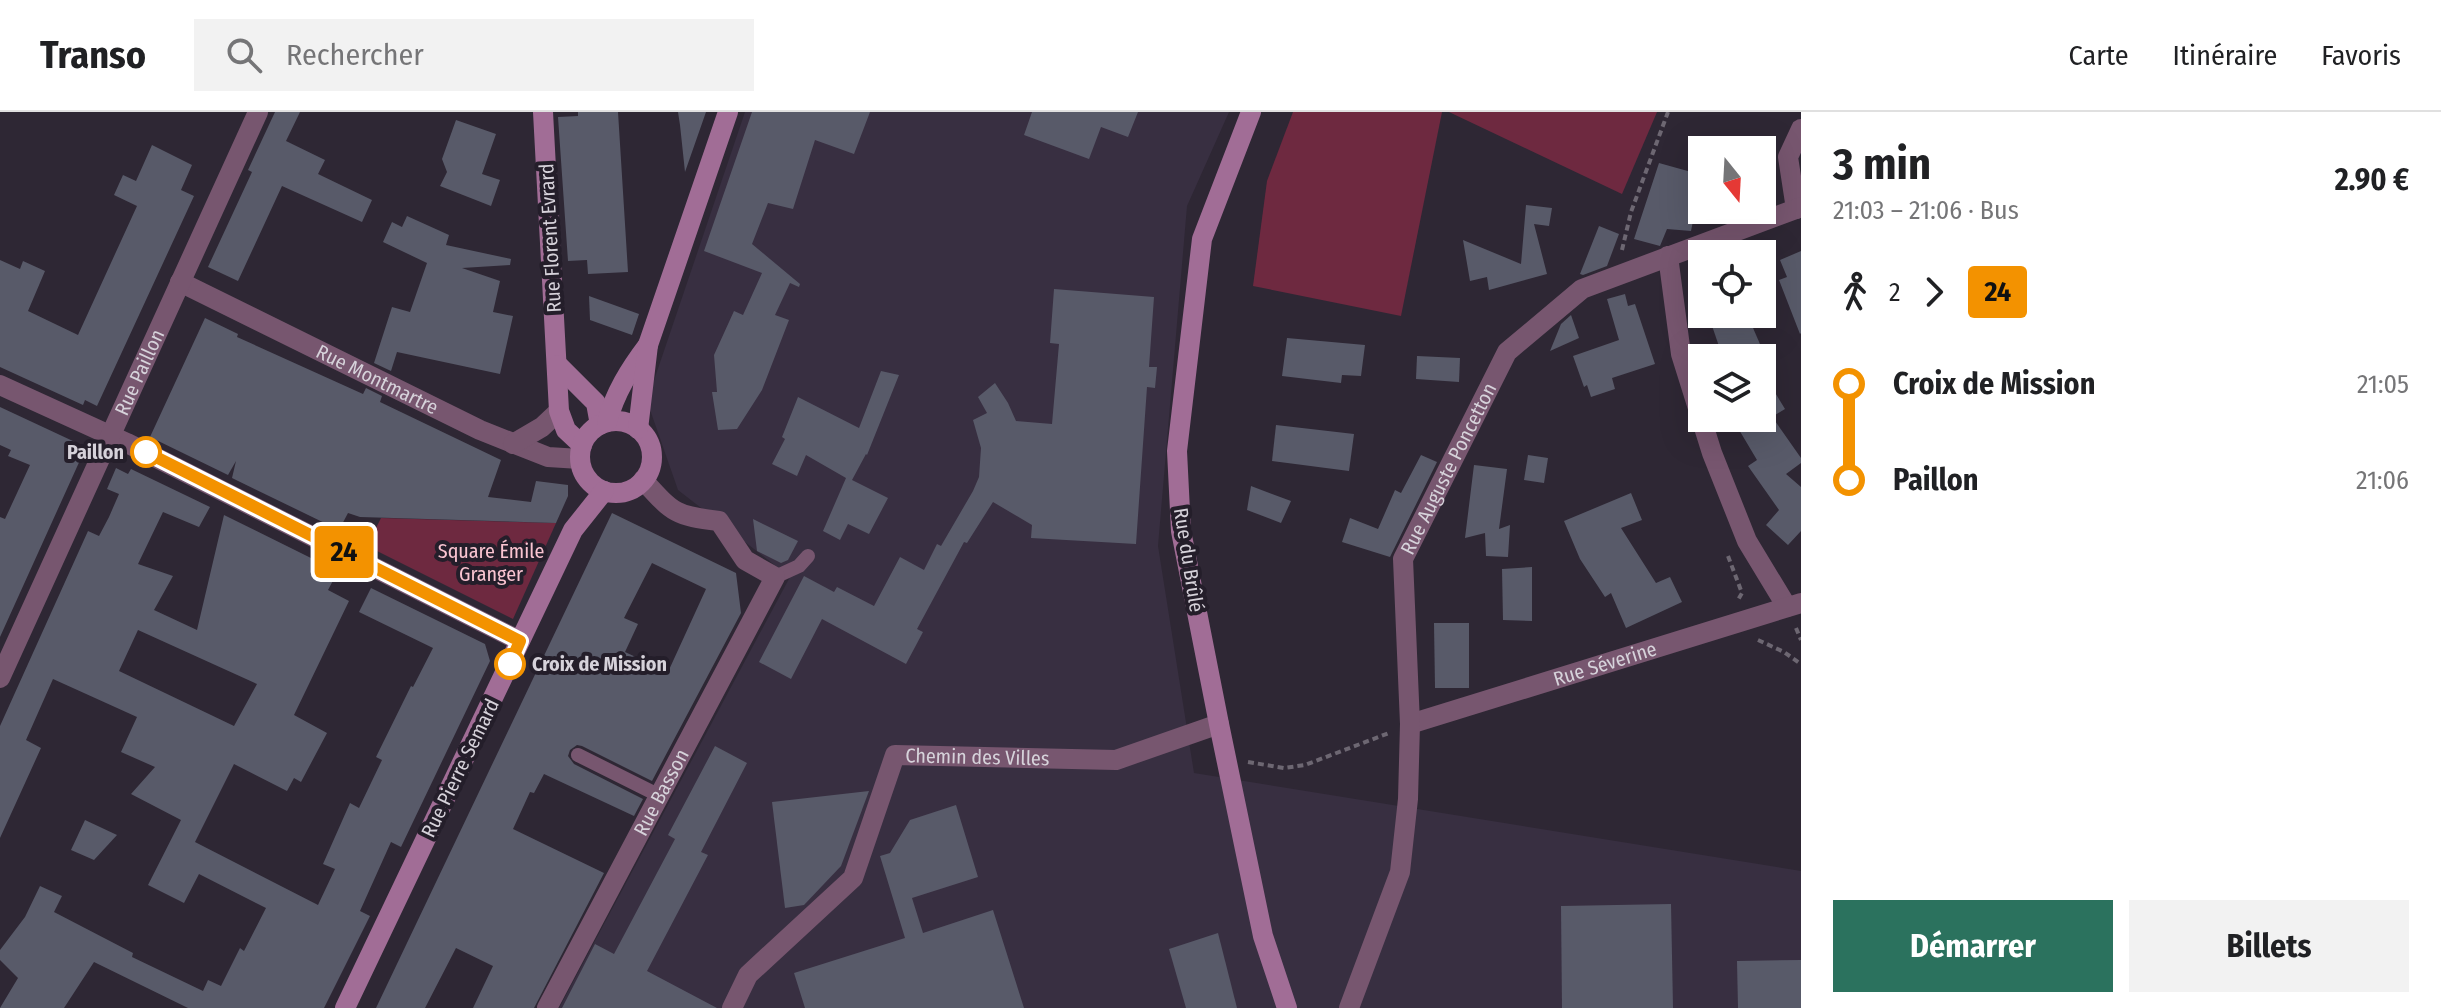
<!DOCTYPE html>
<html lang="fr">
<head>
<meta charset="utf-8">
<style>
  :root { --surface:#fff; --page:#f2f2f2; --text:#202124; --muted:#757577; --line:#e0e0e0; --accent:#2b725e }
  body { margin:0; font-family:"Fira Sans Condensed",sans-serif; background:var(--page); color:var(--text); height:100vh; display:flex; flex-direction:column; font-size:30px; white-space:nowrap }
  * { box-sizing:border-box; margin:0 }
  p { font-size:26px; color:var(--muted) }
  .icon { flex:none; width:44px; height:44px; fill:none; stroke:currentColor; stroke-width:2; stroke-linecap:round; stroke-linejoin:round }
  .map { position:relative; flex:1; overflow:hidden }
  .drawer { display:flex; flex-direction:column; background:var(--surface); width:640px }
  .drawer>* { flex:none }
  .badge { padding:0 16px; border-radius:6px; font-size:28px; line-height:52px }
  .needle { width:52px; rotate:162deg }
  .buttons { position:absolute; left:1688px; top:24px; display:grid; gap:16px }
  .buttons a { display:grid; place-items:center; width:88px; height:88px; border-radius:0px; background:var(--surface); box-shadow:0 8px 32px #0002; font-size:40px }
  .map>.badge { position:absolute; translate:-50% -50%; box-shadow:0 0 0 4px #fff }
  .legs { display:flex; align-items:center; gap:12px; height:88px; padding:0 32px; font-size:26px }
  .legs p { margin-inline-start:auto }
  .overview { display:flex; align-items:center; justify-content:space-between; height:136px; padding:0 32px }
  h1 { font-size:44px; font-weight:700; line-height:60px }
  .action { display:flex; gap:16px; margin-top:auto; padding:16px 32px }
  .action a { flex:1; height:92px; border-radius:0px; background:var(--accent); color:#fff; font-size:32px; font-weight:700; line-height:92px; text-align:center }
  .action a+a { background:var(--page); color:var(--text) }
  ul { padding:0 32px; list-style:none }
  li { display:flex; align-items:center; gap:28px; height:96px; font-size:30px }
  li i { display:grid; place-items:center; width:12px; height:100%; margin:0 10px; background:currentColor }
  li i::after { content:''; width:20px; height:20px; margin:-10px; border:6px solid; border-radius:50%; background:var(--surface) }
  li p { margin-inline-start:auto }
  li:first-child i { background:linear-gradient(#0000 50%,currentColor 0) }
  li:last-child i { background:linear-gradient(currentColor 50%,#0000 0) }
  header { display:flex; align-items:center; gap:48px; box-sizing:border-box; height:112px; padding:0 40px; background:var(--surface); border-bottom:2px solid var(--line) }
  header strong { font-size:38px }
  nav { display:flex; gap:44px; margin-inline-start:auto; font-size:28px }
  .search { width:560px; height:72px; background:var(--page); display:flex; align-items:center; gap:20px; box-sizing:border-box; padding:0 28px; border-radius:0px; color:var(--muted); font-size:30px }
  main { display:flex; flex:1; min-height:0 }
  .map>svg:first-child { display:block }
  .built { fill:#382f41 }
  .green { fill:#6e2940 }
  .building { fill:#585a69; fill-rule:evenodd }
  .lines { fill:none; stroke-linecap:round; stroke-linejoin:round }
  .path { stroke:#6d6772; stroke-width:4; stroke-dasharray:6 4; stroke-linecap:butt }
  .lane { stroke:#77566f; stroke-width:14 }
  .street { stroke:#77566f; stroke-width:20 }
  .secondary { stroke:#a16d96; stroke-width:20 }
  .line-1-casing { stroke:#fff; stroke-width:18 }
  .line-1 { stroke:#f39200; stroke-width:12 }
  .stop-1-dot { fill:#fff; stroke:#f39200; stroke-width:4 }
  .labels { text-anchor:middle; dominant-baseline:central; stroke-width:8; stroke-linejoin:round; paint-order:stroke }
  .street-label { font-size:20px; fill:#d6d2da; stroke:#241e2a }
  .stop-label { font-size:20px; font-weight:bold; fill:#d6d2da; stroke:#241e2a; text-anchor:end }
  .park-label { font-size:20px; fill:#fac4d1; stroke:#241e2a }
</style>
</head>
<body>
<header>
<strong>Transo</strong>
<div class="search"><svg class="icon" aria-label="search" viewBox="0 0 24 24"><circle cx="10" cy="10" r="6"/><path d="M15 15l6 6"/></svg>Rechercher</div>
<nav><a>Carte</a><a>Itinéraire</a><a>Favoris</a></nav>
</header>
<main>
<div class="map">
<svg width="1801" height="896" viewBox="0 0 1801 896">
  <rect width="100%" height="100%" fill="#2e2734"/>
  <polygon class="built" points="745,0 1229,0 1187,94 1158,434 1194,661 1801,759 1801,896 559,896 790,465 678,378 647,289"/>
  <g class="green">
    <polygon points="1293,0 1442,0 1401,204 1253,174 1267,69"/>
    <polygon points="1449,0 1657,0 1622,82"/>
    <polygon points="381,406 556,411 513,507 367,434"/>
  </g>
  <g class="building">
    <polygon points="275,0 300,0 286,29 325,48 318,62 372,88 362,110 282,74 238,169 208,155 252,60 248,58"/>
    <polygon points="578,0 618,0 628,160 588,162 587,148 568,149 558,5 578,4"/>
    <polygon points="678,0 706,0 685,60 680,13"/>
    <polygon points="752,0 870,0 854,42 815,28 793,97 768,91 752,132 800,172 799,175 790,171 775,203 789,208 762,278 737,317 718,318 712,280 717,280 714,243 734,199 743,203 762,161 704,139"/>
    <polygon points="1032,0 1138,0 1128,25 1101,15 1089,47 1024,23"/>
    <polygon points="456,8 496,22 482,62 500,68 491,94 440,74 447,60 442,47"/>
    <polygon points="152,33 192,53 181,78 194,84 97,294 85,288 83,293 0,255 0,148 20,157 23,149 45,159 28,199 78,223 137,94 114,83 123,63 136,69"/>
    <polygon points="1659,51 1702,63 1702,101 1695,99 1691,119 1667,117 1660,134 1634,127"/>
    <polygon points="1526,93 1552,96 1549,114 1534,112 1547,162 1489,178 1487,165 1470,169 1463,128 1521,152"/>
    <polygon points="407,104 449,123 446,133 511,147 510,153 462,156 500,169 493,200 513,204 500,262 397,240 391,259 374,251 392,195 410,200 427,151 383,130 392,110 402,115"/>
    <polygon points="1599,114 1619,122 1607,154 1583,163 1580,162"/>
    <polygon points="1801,139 1801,221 1800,222 1779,168 1787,165 1780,148"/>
    <polygon points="1054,177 1154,185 1149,255 1157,255 1155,276 1147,275 1136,432 1031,426 1032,413 993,390 967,431 964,430 917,517 923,520 906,552 822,507 791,567 759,550 804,464 834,480 837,475 874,494 900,445 924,458 937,432 941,434 973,379 979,365 981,336 973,308 987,301 978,285 995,271 1008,291 1016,309 1052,312 1059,232 1050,231"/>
    <polygon points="1625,182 1628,194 1635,192 1655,252 1612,266 1615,277 1591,285 1587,273 1584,275 1573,244 1619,228 1607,187"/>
    <polygon points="589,184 639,202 632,223 590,208"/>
    <polygon points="1708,202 1747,202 1766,246 1723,246"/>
    <polygon points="1571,203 1579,226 1550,239 1561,212"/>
    <polygon points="205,206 238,222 237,225 363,282 366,276 382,284 380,290 501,348 488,385 531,390 536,369 568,373 568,384 556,411 360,405 348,401 339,418 232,366 236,349 228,363 150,325"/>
    <polygon points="1287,226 1365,233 1361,264 1342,263 1341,271 1282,264"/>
    <polygon points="1417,244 1460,246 1459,270 1416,267"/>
    <polygon points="881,259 899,263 867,343 866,342 852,368 888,386 869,422 848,412 840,428 823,419 846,366 806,343 797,364 772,352 785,327 782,325 798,285 859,316"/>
    <polygon points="1762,259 1785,297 1770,306 1773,306 1801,346 1801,351 1786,362 1801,375 1801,419 1788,433 1766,413 1779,398 1748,354 1757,348 1732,306 1762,306"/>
    <polygon points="0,295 75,330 81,346 0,525 0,405 5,407 30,353 8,344 11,338 0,333"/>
    <polygon points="1276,313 1354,322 1349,359 1272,349"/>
    <polygon points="1421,343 1437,350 1390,445 1342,430 1350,406 1378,417 1395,378 1401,381"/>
    <polygon points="1528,343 1548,346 1544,371 1524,368"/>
    <polygon points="1474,353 1507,357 1499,417 1510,413 1508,445 1486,444 1485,421 1465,426"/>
    <path d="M116 356 128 362 131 357 210 395 199 415 163 400 138 452 173 464 154 498 197 518 224 403 317 449 315 452 336 463 328 478 349 489 294 603 327 621 301 670 294 666 287 679 234 652 195 730 318 793 335 757 323 752 350 691 359 696 382 648 376 645 411 574 413 575 433 536 359 500 371 476 485 532 490 549 401 735 391 730 360 799 370 804 324 896H188L94 850 64 896H0L18 866 0 848V838L25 805 40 774 62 784 54 800 133 841 132 845 203 879 208 868 221 874 240 836 244 839 266 796 199 762 184 791 148 773 181 708 131 682 155 655 121 640 137 605 53 567 26 628 41 636 0 726V614L88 419 99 424 109 405 119 382 107 377ZM138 518 257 572 234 614 119 559Z"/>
    <polygon points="1251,374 1291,389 1281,411 1247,398"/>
    <polygon points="1631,381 1642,408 1621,416 1656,471 1670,465 1682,490 1626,516 1611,481 1605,485 1580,447 1564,409"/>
    <path d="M612 401 736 461 741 501 652 669 582 634 577 633 570 638 568 644 574 652 643 687 634 704 544 662 534 681 530 680 513 717 604 761 534 896H473L493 854 456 836 425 896H376ZM652 451 706 477 668 560 625 540 638 512 624 506Z"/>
    <polygon points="753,407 798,429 788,448 781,451 757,439"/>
    <polygon points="1532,455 1532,509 1503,508 1502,457"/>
    <polygon points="1434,511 1469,511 1469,576 1435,576"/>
    <polygon points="715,634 747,651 701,740 708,743 647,859 717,896 562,896 595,832 614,842 675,727 668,723"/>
    <polygon points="869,679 841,754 804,793 785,796 772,690"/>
    <polygon points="956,693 978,765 912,786 923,821 993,798 1024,896 805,896 794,861 905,826 880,744 890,741 910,708"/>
    <polygon points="85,708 117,723 94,748 71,738"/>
    <polygon points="1671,792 1673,896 1562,896 1561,794"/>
    <polygon points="1218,821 1237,896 1186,896 1169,837"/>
    <polygon points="1801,848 1801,896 1738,896 1737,849"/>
  </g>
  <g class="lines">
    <g class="path">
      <polyline points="1622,138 1631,100 1668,0"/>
      <polyline points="1728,444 1742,481 1738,488"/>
      <polyline points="1796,516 1801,528"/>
      <polyline points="1758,528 1784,540 1801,552"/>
      <polyline points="1248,650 1284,656 1305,653 1389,621"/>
    </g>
    <g class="lane">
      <polyline points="775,465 799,454 808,444"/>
      <polyline points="578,643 660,684"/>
    </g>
    <g class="street">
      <polyline points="1796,97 1788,45 1801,17"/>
      <polyline points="1668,144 1681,242 1712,341 1747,429 1787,495"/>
      <path id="s1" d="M180 170 480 318 548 345 580 347"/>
      <polyline points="0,273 127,331 520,529"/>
      <polyline points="513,332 542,315 559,299"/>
      <path id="s2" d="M0 566 258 0"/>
      <path id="s3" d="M1410 612 1801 491"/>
      <path id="s4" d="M547 896 775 465 745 448 719 409C675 404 673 401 643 368"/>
      <path id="s5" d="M732 896 748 863 853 766 895 643 1116 648 1219 612"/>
      <path id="s6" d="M1349 896 1400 760 1408 687 1410 612 1403 447 1507 240 1582 177 1801 95"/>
    </g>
    <g class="secondary">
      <polyline points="543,0 559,299 566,318 582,333"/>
      <polyline points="1251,0 1202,127 1177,339 1181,419 1219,612 1263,824 1287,896"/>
      <polyline points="558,253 596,291 600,313"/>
      <circle cx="616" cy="345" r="36"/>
      <path d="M607 310C615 281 629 258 648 233"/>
      <polyline points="638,317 648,233 728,0"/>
      <polyline points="345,896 573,418 604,379"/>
    </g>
  </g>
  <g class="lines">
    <g class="line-1-casing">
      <polyline id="line-1" points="146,340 520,529 510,552"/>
    </g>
    <use href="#line-1" class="line-1"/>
  </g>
  <g class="stop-1-dot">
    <circle cx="146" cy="340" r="14"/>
    <circle cx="510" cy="552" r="14"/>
  </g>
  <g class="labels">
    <g class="street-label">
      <text transform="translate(550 126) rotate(-93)">Rue Florent Evrard</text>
      <text stroke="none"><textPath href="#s2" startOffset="336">Rue Paillon</textPath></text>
      <text stroke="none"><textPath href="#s1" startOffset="220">Rue Montmartre</textPath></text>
      <text stroke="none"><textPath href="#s6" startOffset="560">Rue Auguste Poncetton</textPath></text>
      <text transform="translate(1189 448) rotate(81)">Rue du Brûlé</text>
      <text stroke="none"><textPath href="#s3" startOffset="204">Rue Séverine</textPath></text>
      <text stroke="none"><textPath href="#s5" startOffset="392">Chemin des Villes</textPath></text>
      <text transform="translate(460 656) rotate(-64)">Rue Pierre Semard</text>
      <text stroke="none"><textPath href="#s4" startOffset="244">Rue Basson</textPath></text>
    </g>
    <g class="stop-label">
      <text x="124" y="340">Paillon</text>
      <text x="532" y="552" text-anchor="start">Croix de Mission</text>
    </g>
    <g class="park-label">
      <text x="491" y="439">Square Émile<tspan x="491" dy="23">Granger</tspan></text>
    </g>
  </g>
</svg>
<div class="buttons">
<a><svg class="needle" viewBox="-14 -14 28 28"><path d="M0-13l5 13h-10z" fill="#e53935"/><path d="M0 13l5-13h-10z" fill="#757577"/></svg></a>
<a><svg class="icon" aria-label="locate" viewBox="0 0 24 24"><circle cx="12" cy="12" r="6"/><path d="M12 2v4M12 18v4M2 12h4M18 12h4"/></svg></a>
<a><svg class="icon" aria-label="layers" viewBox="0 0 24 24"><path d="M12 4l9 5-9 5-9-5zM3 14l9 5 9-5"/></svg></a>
</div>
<b class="badge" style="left:344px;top:440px;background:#f39200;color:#111">24</b>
</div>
<section class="drawer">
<div class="overview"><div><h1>3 min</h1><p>21:03 – 21:06 · Bus</p></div><b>2.90 €</b></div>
<div class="legs"><svg class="icon" aria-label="walk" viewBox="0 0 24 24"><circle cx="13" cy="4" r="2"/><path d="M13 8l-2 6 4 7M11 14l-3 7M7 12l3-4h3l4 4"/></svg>2<svg class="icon" aria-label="forward" viewBox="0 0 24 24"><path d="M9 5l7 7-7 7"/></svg><b class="badge" style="background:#f39200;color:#111">24</b></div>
<ul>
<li><i style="color:#f39200"></i><b>Croix de Mission</b><p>21:05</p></li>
<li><i style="color:#f39200"></i><b>Paillon</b><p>21:06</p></li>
</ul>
<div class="action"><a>Démarrer</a><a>Billets</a></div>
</section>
</main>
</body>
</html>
